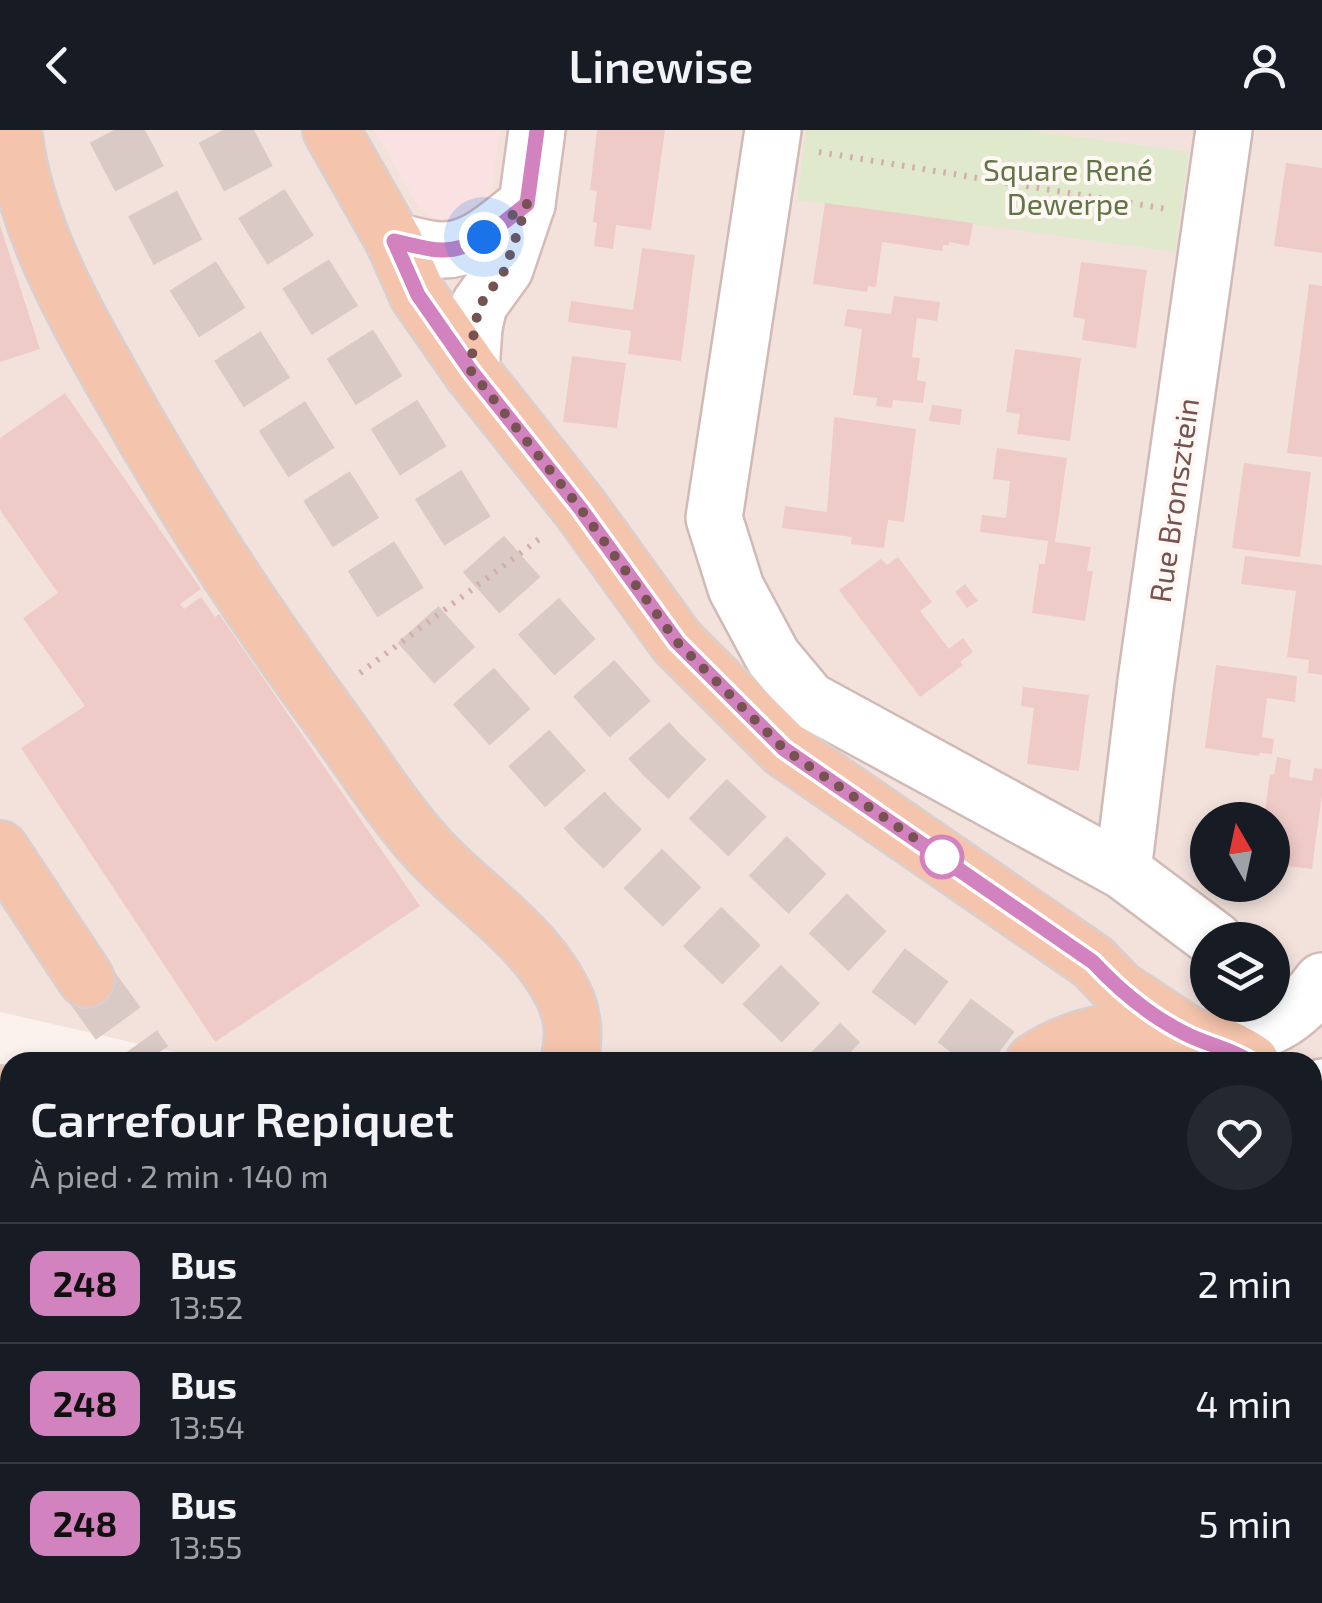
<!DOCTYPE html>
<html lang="fr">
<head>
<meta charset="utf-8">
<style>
  :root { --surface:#171b24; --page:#242831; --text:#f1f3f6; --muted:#9ea1a6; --line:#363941 }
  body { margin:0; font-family:"Exo 2",sans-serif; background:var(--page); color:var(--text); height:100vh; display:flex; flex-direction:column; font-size:38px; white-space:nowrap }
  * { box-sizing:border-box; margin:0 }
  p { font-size:32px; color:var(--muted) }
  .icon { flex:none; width:55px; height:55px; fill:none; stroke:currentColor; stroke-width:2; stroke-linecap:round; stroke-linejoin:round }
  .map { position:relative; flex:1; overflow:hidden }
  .sheet { position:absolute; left:0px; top:922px; width:1322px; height:552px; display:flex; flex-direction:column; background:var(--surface); border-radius:30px 30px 0 0; box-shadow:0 5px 15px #0003 }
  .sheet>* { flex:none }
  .badge { padding:0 20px; border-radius:15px; font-size:35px; line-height:65px }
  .needle { width:65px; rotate:351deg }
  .tools { position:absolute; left:1190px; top:672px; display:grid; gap:20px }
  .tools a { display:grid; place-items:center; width:100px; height:100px; border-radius:50%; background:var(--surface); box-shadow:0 5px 15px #0003; font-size:50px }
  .you { position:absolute; width:50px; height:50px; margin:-25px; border:8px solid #fff; border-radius:50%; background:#1a73e8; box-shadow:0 0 0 15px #1a73e833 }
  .map>.badge { position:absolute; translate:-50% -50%; box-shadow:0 0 0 5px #fff }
  .round { display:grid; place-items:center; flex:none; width:105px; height:105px; border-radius:52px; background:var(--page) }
  .headline { display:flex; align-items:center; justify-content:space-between; height:170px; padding:0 30px }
  h1 { font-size:48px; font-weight:600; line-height:75px }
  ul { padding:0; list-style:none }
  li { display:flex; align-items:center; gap:30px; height:120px; padding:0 30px; border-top:2px solid var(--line) }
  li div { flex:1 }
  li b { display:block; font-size:38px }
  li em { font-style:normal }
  li .badge { min-width:110px; font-weight:700; text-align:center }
  header { display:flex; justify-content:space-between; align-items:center; height:130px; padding:0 30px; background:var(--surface); font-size:45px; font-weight:600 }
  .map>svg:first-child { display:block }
  .residential { fill:#f3e2dc; fill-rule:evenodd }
  .commercial { fill:#fbe2e2 }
  .industrial { fill:#ece3e2 }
  .green { fill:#e0e9cc }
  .building { fill:#efcbc7 }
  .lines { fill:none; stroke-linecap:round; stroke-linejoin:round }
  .primary-tunnel { stroke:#dacac6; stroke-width:55; stroke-dasharray:55 28; stroke-linecap:butt }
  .highway-tunnel { stroke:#dacac6; stroke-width:55; stroke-dasharray:55 28; stroke-linecap:butt }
  .street-casing { stroke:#d0bab5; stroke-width:60 }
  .secondary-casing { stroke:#d5bab6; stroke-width:60 }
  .primary-casing { stroke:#d9cfce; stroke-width:60 }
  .highway-casing { stroke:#d9cfce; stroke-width:60 }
  .path { stroke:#d5ada9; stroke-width:6; stroke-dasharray:2.5 8; stroke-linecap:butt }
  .street { stroke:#fff; stroke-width:55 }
  .secondary { stroke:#fff; stroke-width:55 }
  .primary { stroke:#f4c4ac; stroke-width:55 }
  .highway { stroke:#f0aaac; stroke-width:55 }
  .tram { stroke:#b1abc6; stroke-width:2.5 }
  .rail { stroke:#b1abc6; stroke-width:8; stroke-dasharray:15 10; stroke-linecap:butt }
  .line-casing { stroke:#fff; stroke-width:22 }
  .line { stroke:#d282be; stroke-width:15 }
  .walk { stroke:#765350; stroke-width:10; stroke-dasharray:0 18 }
  .stop-dot { fill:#fff; stroke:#d282be; stroke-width:5 }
  .labels { text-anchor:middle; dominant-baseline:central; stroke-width:8; stroke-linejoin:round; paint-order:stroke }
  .park-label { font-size:30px; fill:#627546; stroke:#fef7f4 }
  .street-label { font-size:30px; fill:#765350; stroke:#fef7f4 }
</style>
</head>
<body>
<header><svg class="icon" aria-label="back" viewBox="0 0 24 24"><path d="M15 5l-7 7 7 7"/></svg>Linewise<svg class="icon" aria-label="person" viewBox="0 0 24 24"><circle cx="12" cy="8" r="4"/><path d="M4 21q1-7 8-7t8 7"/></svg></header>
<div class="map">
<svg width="1322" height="1473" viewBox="0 0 1322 1473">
  <rect width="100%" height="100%" fill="#fcf2ed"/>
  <path class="residential" d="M0 0H1322V1293L1312 1290V932H218L0 882ZM1208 690H1272V755H1208ZM1208 810H1272V875H1208Z"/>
  <polygon class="commercial" points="374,0 500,0 490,71 462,89 437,90 419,77"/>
  <polygon class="industrial" points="264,1465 823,1465 842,1473 268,1473"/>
  <polygon class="green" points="806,0 1027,0 1189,22 1175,122 797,70"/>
  <g class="building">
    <polygon points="597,0 665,0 651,100 616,95 613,119 594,116 597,93 593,92 597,61 590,60"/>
    <polygon points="1286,33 1322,38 1322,123 1274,116"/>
    <polygon points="825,73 973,93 969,116 949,112 949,115 943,115 942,121 882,112 876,157 868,156 867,162 813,154"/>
    <polygon points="0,95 40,219 0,232"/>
    <polygon points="642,118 695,125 681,231 628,224 631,201 568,192 571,171 633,180"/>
    <polygon points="1081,132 1147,140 1136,218 1082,210 1085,189 1073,187"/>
    <polygon points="1309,154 1322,156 1322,327 1287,323"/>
    <polygon points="894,166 940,172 937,191 917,188 912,227 920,228 917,250 926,252 923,273 893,270 892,278 876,276 877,268 853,265 862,199 844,196 847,179 891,184"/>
    <polygon points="1015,219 1081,228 1070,311 1017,304 1020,284 1006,282"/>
    <polygon points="572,226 626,233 617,298 563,292"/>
    <polygon points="65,263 201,459 180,474 184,479 201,467 215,487 219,484 420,776 215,912 21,618 85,576 23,488 58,463 0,380 0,308"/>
    <polygon points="932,275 962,279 960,295 929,291"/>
    <polygon points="834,287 916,299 904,392 888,390 884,418 851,414 852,407 782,398 785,376 827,382"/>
    <polygon points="997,318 1067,328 1055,412 1091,417 1087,441 1093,441 1085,491 1032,483 1039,434 1045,434 1048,411 980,402 982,385 1006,388 1010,351 993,349"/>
    <polygon points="1244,333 1311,342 1300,427 1232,418"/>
    <polygon points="1245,426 1322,435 1322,545 1308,543 1309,530 1287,527 1296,461 1241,454"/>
    <polygon points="898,427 932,472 920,481 949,519 963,508 973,522 960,532 963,535 920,567 839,460 881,429 887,435"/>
    <polygon points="965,454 978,471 967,478 955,462"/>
    <polygon points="1216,535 1297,546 1295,572 1267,568 1262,607 1274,609 1272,624 1260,623 1259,626 1205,618"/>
    <polygon points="1023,557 1089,565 1079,641 1027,634 1034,578 1021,576"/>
    <polygon points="1277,627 1291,630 1289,647 1312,651 1314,638 1322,639 1322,664 1312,739 1272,734 1272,690 1264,690 1270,644 1274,645"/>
  </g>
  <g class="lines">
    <polyline class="primary-tunnel" points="86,849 146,932"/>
    <g class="highway-tunnel">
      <polyline points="114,0 180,126 406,481 595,692 841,932"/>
      <polyline points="223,0 261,73 478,418 661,624 884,837 1009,932"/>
      <polyline points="1312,1125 1322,1129"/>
      <polyline points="1312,1249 1322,1253"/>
    </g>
    <g class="street-casing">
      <g id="street">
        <polyline points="773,0 714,388 736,458 773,527 809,570 1123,741 1215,810"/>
        <polyline points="1123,741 1146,551 1224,0"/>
      </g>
    </g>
    <g class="secondary-casing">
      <g id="secondary">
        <path d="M394 111C409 114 427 120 442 120 475 121 503 92 527 74"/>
        <polyline points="471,241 474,197 479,175 505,139 527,74 537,0"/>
        <path d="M1217 914C1265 901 1292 893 1322 851"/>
        <polyline points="1312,983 1322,957"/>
      </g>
    </g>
    <g class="primary-casing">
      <g id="primary">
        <path d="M13 0C24 94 71 177 117 258 181 373 253 483 331 589 362 631 391 678 426 717 467 763 526 799 557 853 573 879 576 903 569 932"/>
        <polyline points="331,0 394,111 418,165 471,241 580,378 677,512 784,619 1093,832 1119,859 1189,905"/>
        <polyline points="0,719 86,849"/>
        <path d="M1034 932C1097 889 1189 890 1251 932"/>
        <polyline points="0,964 10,966"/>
        <polyline points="1312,993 1322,1009"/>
        <polyline points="1312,1209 1322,1191"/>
        <polyline points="1311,1465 1322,1472"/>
      </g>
    </g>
    <g class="highway-casing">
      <polyline id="highway" points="1312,1351 1322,1356"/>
    </g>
    <g class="path">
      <polyline points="819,22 1167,79"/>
      <polyline points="360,543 542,407"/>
      <polyline points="1051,1466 1064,1469"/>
    </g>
    <use href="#street" class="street"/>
    <use href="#secondary" class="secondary"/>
    <use href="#primary" class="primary"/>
    <use href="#highway" class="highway"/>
    <g class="tram">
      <polyline points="0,1177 10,1179"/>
      <polyline points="0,1197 10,1199"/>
      <polyline points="933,1465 956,1473"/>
      <polyline points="993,1465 1016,1473"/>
    </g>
    <g class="rail">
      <polyline points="0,1173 10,1194"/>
      <polyline points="0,1231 10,1252"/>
      <polyline points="116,1465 120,1473"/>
      <polyline points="142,1465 145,1473"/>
    </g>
  </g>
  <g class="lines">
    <g class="line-casing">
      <path id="line" d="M537 0 527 74C503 92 475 121 442 120 427 120 409 114 394 111L418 165 471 241 580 378 677 512 784 619 1093 832C1120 861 1150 886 1186 904 1208 915 1231 919 1251 932"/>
    </g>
    <use href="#line" class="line"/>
    <polyline class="walk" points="484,107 527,74 505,140 480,175 474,198 471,241 580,378 677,512 784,619 942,727"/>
  </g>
  <circle class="stop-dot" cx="942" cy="727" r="20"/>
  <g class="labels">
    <g class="park-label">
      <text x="1068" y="39">Square René<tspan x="1068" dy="34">Dewerpe</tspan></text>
    </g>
    <g class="street-label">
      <text transform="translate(1173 370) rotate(-82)">Rue Bronsztein</text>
    </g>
  </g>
</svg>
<div class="tools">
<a><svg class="needle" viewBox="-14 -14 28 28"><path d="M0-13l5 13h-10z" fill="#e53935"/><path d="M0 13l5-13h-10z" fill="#9ea1a6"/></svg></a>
<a><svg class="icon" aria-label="layers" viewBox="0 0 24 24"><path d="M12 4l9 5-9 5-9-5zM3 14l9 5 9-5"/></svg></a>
</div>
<div class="you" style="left:484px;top:107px"></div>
<section class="sheet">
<div class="headline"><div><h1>Carrefour Repiquet</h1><p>À pied · 2 min · 140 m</p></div><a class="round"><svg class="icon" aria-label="heart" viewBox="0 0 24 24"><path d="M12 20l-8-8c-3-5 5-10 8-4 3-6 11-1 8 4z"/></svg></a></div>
<ul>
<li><span class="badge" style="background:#d282be;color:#111">248</span><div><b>Bus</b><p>13:52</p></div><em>2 min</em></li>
<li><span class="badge" style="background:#d282be;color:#111">248</span><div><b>Bus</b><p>13:54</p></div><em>4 min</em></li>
<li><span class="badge" style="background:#d282be;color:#111">248</span><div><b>Bus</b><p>13:55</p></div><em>5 min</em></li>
</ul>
</section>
</div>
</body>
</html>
